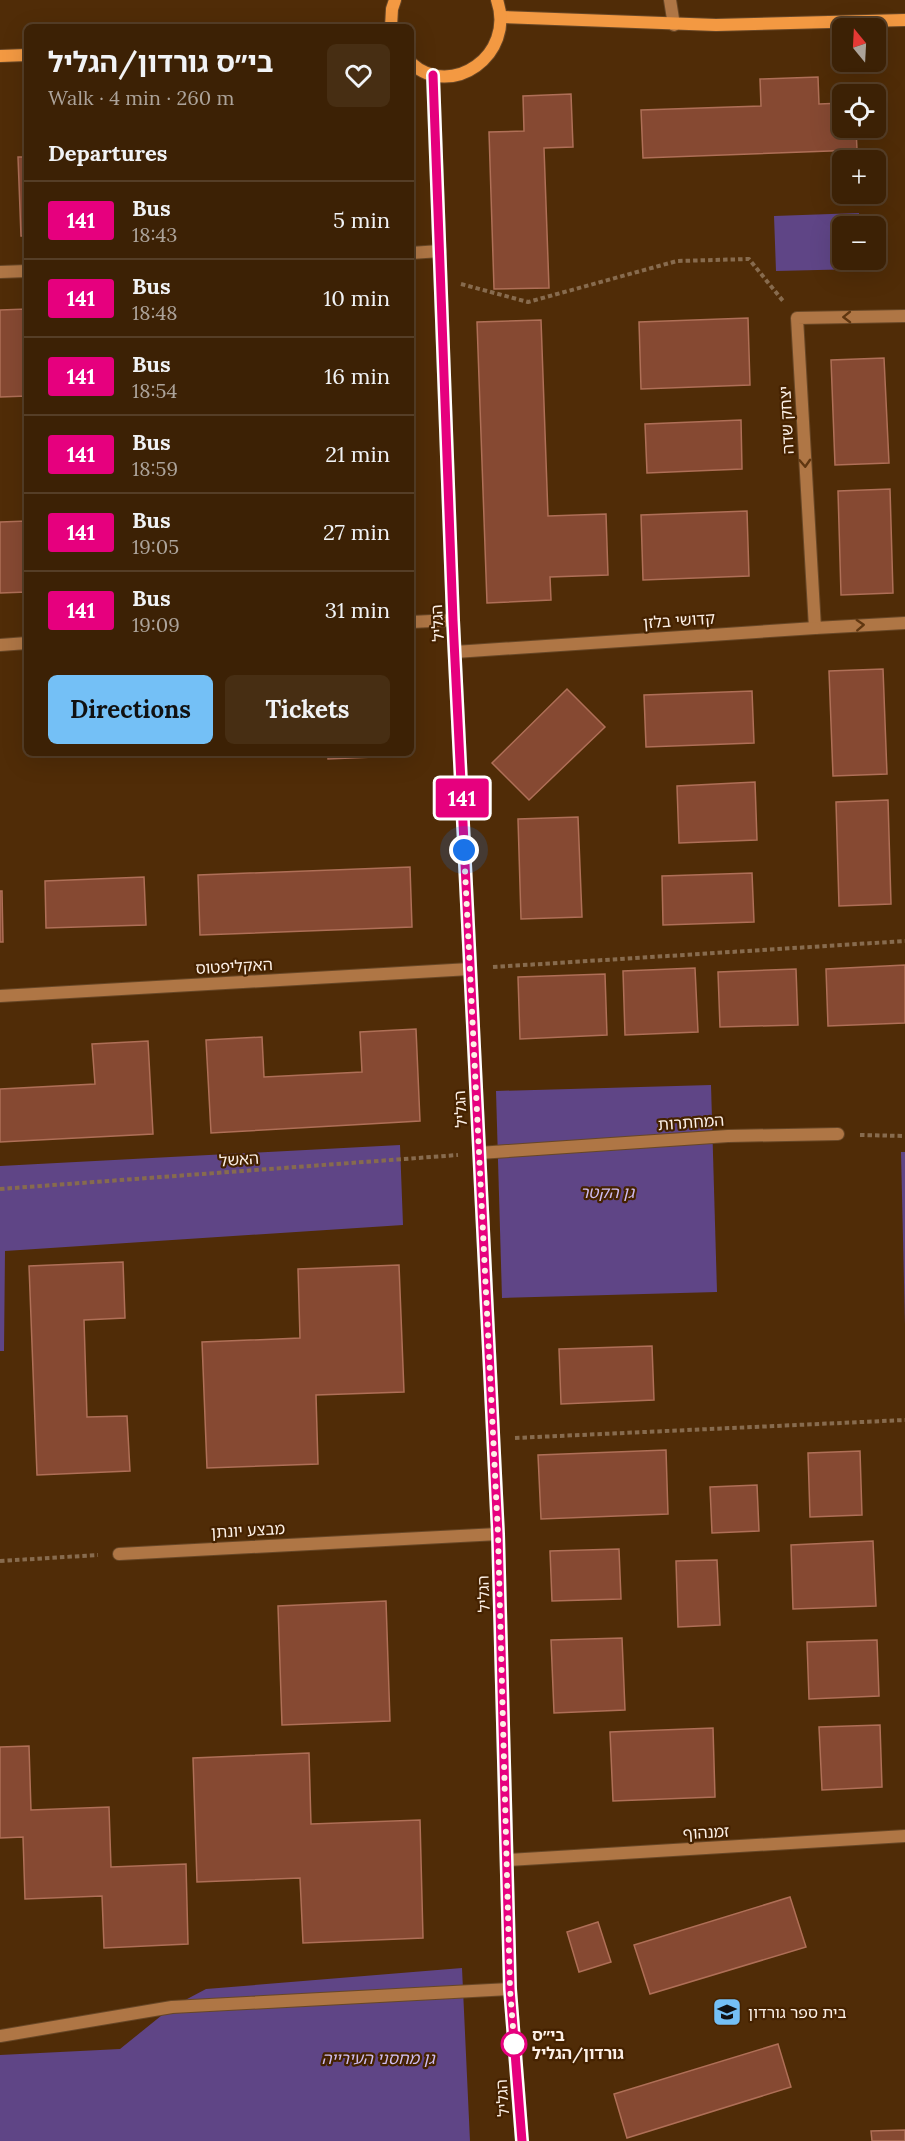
<!DOCTYPE html>
<html lang="en">
<head>
<meta charset="utf-8">
<style>
  :root { --surface:#3c2105; --page:#472e13; --text:#f1f3f6; --muted:#aca39a; --line:#553e27; --accent:#74c0f6 }
  body { margin:0; font-family:Lora,"Noto Sans Hebrew",serif; background:var(--page); color:var(--text); height:100vh; display:flex; flex-direction:column; font-size:22px; white-space:nowrap }
  * { box-sizing:border-box; margin:0 }
  p { font-size:20px; color:var(--muted) }
  .icon { flex:none; width:33px; height:33px; fill:none; stroke:currentColor; stroke-width:2; stroke-linecap:round; stroke-linejoin:round }
  .map { position:relative; flex:1; overflow:hidden }
  .side { position:absolute; left:24px; top:24px; width:390px; height:732px; display:flex; flex-direction:column; background:var(--surface); border-radius:9px; box-shadow:0 6px 24px #0002,0 0 0 2px var(--line) }
  .side>* { flex:none }
  .badge { padding:0 12px; border-radius:4px; font-size:21px; line-height:39px }
  .needle { width:39px; rotate:342deg }
  .tools { position:absolute; left:832px; top:18px; display:grid; gap:12px }
  .tools a { display:grid; place-items:center; width:54px; height:54px; border-radius:9px; background:var(--surface); box-shadow:0 6px 24px #0002,0 0 0 2px var(--line); font-size:30px }
  .you { position:absolute; width:30px; height:30px; margin:-15px; border:4px solid #fff; border-radius:50%; background:#1a73e8; box-shadow:0 0 0 9px #1a73e833 }
  .map>.badge { position:absolute; translate:-50% -50%; box-shadow:0 0 0 3px #fff }
  h2 { padding:0 24px; font-size:22px; line-height:54px }
  .round { display:grid; place-items:center; flex:none; width:63px; height:63px; border-radius:9px; background:var(--page) }
  .summary { display:flex; align-items:center; justify-content:space-between; height:102px; padding:0 24px }
  h1 { font-size:28px; font-weight:700; line-height:45px }
  .cta { display:flex; gap:12px; margin-top:auto; padding:12px 24px }
  .cta a { flex:1; height:69px; border-radius:9px; background:var(--accent); color:#111; font-size:24px; font-weight:700; line-height:69px; text-align:center }
  .cta a+a { background:var(--page); color:var(--text) }
  ul { padding:0; list-style:none }
  li { display:flex; align-items:center; gap:18px; height:78px; padding:0 24px; border-top:2px solid var(--line) }
  li div { flex:1 }
  li b { display:block; font-size:22px }
  li em { font-style:normal }
  li .badge { min-width:66px; font-weight:700; text-align:center }
  .map>svg:first-child { display:block }
  .green { fill:#5f4586 }
  .building { fill:#864932; stroke:#af6f57; stroke-width:1.5 }
  .lines { fill:none; stroke-linecap:round; stroke-linejoin:round }
  .lane-casing { stroke:#684726; stroke-width:14 }
  .street-casing { stroke:#684726; stroke-width:14 }
  .secondary-casing { stroke:#684726; stroke-width:14 }
  .path { stroke:#876b4e; stroke-width:4; stroke-dasharray:4.5 3; stroke-linecap:butt }
  .lane { stroke:#af7645; stroke-width:12 }
  .street { stroke:#af7645; stroke-width:12 }
  .secondary { stroke:#f39942; stroke-width:12 }
  .oneway { stroke:#603711 }
  .line-casing { stroke:#fff; stroke-width:14 }
  .line { stroke:#e6007e; stroke-width:9 }
  .walk { stroke:#fcf0e6; stroke-width:6; stroke-dasharray:0 10.8 }
  .stop-dot { fill:#fff; stroke:#e6007e; stroke-width:3 }
  .labels { text-anchor:middle; dominant-baseline:central; stroke-width:4.5; stroke-linejoin:round; paint-order:stroke }
  .street-label { font-size:16px; fill:#fcf0e6; stroke:#452200 }
  .park-label { font-size:16px; font-style:italic; fill:#cebcf0; stroke:#452200 }
  .poi-label { font-size:16px; fill:#fcf0e6; stroke:#452200; text-anchor:start }
  .stop-label { font-size:16px; font-weight:bold; fill:#fcf0e6; stroke:#452200; text-anchor:start }
</style>
</head>
<body>
<div class="map">
<svg width="905" height="2141" viewBox="0 0 905 2141">
  <rect width="100%" height="100%" fill="#502c07"/>
  <g class="green">
    <polygon points="859,213 859,226 843,226 843,260 860,260 860,269 776,271 774,216"/>
    <polygon points="711,1085 717,1292 502,1298 496,1091"/>
    <polygon points="400,1145 403,1225 5,1251 4,1351 0,1351 0,1166"/>
    <polygon points="901,1152 905,1152 905,1325"/>
    <polygon points="462,1968 470,2141 0,2141 0,2055 120,2049 172,2007 206,1989"/>
  </g>
  <g class="building">
    <polygon points="818,77 819,104 843,103 843,128 856,128 857,150 643,158 641,110 761,106 760,79"/>
    <polygon points="571,94 573,147 544,148 549,288 494,289 489,132 524,131 523,96"/>
    <polygon points="18,157 27,157 27,236 21,236"/>
    <polygon points="27,309 27,396 0,397 0,310"/>
    <polygon points="748,318 750,385 641,389 639,322"/>
    <polygon points="541,320 548,516 606,514 608,575 550,577 551,600 487,603 477,322"/>
    <polygon points="884,358 889,463 835,465 831,360"/>
    <polygon points="741,420 742,469 647,473 645,424"/>
    <polygon points="890,489 893,593 841,595 838,491"/>
    <polygon points="747,511 749,576 643,580 641,515"/>
    <polygon points="27,521 27,592 0,593 0,522"/>
    <polygon points="883,669 887,774 833,776 829,671"/>
    <polygon points="23,688 27,688 27,751 26,751"/>
    <polygon points="567,689 605,727 529,800 492,763"/>
    <polygon points="752,691 754,743 646,747 644,695"/>
    <polygon points="328,753 397,753 397,756 328,759"/>
    <polygon points="755,782 757,840 679,843 677,786"/>
    <polygon points="888,800 891,904 839,906 836,802"/>
    <polygon points="578,817 582,917 521,919 518,819"/>
    <polygon points="410,867 412,927 200,935 198,875"/>
    <polygon points="752,873 754,922 663,925 662,876"/>
    <polygon points="144,877 146,925 46,928 45,881"/>
    <polygon points="0,891 2,891 3,942 0,942"/>
    <polygon points="905,965 905,1023 828,1026 826,969"/>
    <polygon points="695,968 698,1032 625,1035 623,971"/>
    <polygon points="796,969 798,1025 720,1027 718,972"/>
    <polygon points="605,974 607,1035 520,1039 518,977"/>
    <polygon points="416,1029 420,1121 211,1133 206,1040 262,1037 264,1077 362,1072 360,1032"/>
    <polygon points="148,1041 153,1134 0,1142 0,1089 95,1084 92,1044"/>
    <polygon points="123,1262 125,1318 84,1320 87,1417 127,1416 130,1471 37,1475 29,1266"/>
    <polygon points="399,1265 404,1392 316,1395 318,1464 207,1468 202,1342 300,1338 298,1269"/>
    <polygon points="652,1346 654,1400 561,1404 559,1349"/>
    <polygon points="666,1450 668,1514 541,1519 538,1455"/>
    <polygon points="860,1451 862,1515 810,1517 808,1453"/>
    <polygon points="757,1485 759,1531 712,1533 710,1487"/>
    <polygon points="873,1541 876,1606 793,1609 791,1545"/>
    <polygon points="619,1549 621,1599 552,1601 550,1551"/>
    <polygon points="717,1560 720,1625 678,1627 676,1561"/>
    <polygon points="386,1601 390,1721 282,1725 278,1606"/>
    <polygon points="622,1638 625,1710 554,1713 551,1640"/>
    <polygon points="877,1640 879,1696 809,1699 807,1642"/>
    <polygon points="880,1725 882,1787 822,1790 819,1727"/>
    <polygon points="713,1728 715,1797 613,1801 610,1732"/>
    <polygon points="29,1746 31,1810 109,1807 111,1867 186,1864 188,1944 104,1948 102,1896 25,1899 23,1837 0,1838 0,1747"/>
    <polygon points="309,1753 311,1824 420,1820 423,1938 303,1943 300,1878 197,1882 193,1758"/>
    <polygon points="790,1897 806,1947 650,1994 634,1945"/>
    <polygon points="598,1922 611,1962 579,1972 567,1932"/>
    <polygon points="778,2044 791,2087 627,2138 614,2094"/>
    <polygon points="905,2130 905,2141 872,2141 871,2131"/>
  </g>
  <g class="lines">
    <g class="lane-casing">
      <g id="lane">
        <polyline points="670,0 674,25"/>
        <polyline points="905,316 797,318 815,628 905,623"/>
      </g>
    </g>
    <g class="street-casing">
      <g id="street">
        <polyline points="411,253 440,251"/>
        <polyline points="0,272 27,271"/>
        <polyline points="411,622 453,620"/>
        <polyline points="0,645 27,643"/>
        <polyline points="455,652 815,628"/>
        <polyline points="0,996 470,969"/>
        <polyline points="479,1153 728,1136 838,1134"/>
        <polyline points="119,1554 498,1534"/>
        <polyline points="508,1860 905,1836"/>
        <polyline points="0,2036 172,2007 510,1989"/>
      </g>
    </g>
    <g class="secondary-casing">
      <g id="secondary">
        <polyline points="501,17 716,25 905,20"/>
        <polyline points="391,27 392,9 395,0"/>
        <polyline points="0,56 27,55"/>
        <path d="M411 63C451 100 516 55 497 0"/>
        <polyline points="433,75 453,620 498,1534 510,1989 522,2141"/>
      </g>
    </g>
    <g class="path">
      <polyline points="461,284 528,302 677,261 749,259 783,301"/>
      <polyline points="493,967 905,941"/>
      <polyline points="860,1135 905,1136"/>
      <polyline points="0,1189 458,1155"/>
      <polyline points="515,1438 905,1420"/>
      <polyline points="0,1561 98,1555"/>
    </g>
    <use href="#lane" class="lane"/>
    <use href="#street" class="street"/>
    <use href="#secondary" class="secondary"/>
  </g>
  <defs><path id="oneway-chevron" d="M-2-3.5L2.5 0L-2 3.5" fill="none" stroke-width="1.6" stroke-linecap="round" stroke-linejoin="round" transform="scale(1.5)"/></defs>
  <g class="oneway">
    <use href="#oneway-chevron" transform="translate(847 317) rotate(179)"/>
    <use href="#oneway-chevron" transform="translate(805 463) rotate(87)"/>
    <use href="#oneway-chevron" transform="translate(860 625) rotate(-3)"/>
  </g>
  <g class="lines">
    <g class="line-casing">
      <polyline id="line" points="433,75 453,620 498,1534 510,1989 522,2141"/>
    </g>
    <use href="#line" class="line"/>
    <polyline class="walk" points="464,850 498,1534 510,1989 515,2054 514,2044"/>
  </g>
  <defs>
    <g id="school-square" transform="scale(1.5)"><rect x="-9" y="-9" width="18" height="18" rx="4" fill="#74c0f6" stroke="#452200"/><path d="M0-5L7-2L0 1L-7-2ZM-4 1L0 2.5L4 1V4Q0 6-4 4Z" fill="#111"/></g>
  </defs>
  <g fill-rule="evenodd">
    <use href="#school-square" x="727" y="2012"/>
  </g>
  <circle class="stop-dot" cx="514" cy="2044" r="12"/>
  <g class="labels">
    <g class="street-label">
      <text transform="translate(786 420) rotate(-93)">יצחק שדה</text>
      <text transform="translate(679 620) rotate(-4)">קדושי בלזן</text>
      <text transform="translate(437 623) rotate(-93)">הגליל</text>
      <text transform="translate(234 966) rotate(-3)">האקליפטוס</text>
      <text transform="translate(460 1109) rotate(-93)">הגליל</text>
      <text transform="translate(691 1122) rotate(-4)">המחתרות</text>
      <text transform="translate(239 1159) rotate(-4)">האשל</text>
      <text transform="translate(248 1530) rotate(-3)">מבצע יונתן</text>
      <text transform="translate(483 1594) rotate(-92)">הגליל</text>
      <text transform="translate(706 1832) rotate(-3)">זמנהוף</text>
      <text transform="translate(502 2098) rotate(-94)">הגליל</text>
    </g>
    <g class="park-label">
      <text x="607" y="1192">גן הקטר</text>
      <text x="378" y="2058">גן מחסני העירייה</text>
    </g>
    <g class="poi-label">
      <text x="748" y="2012">בית ספר גורדון</text>
    </g>
    <g class="stop-label">
      <text x="532" y="2035">בי״ס<tspan x="532" dy="18">גורדון/הגליל</tspan></text>
    </g>
  </g>
</svg>
<div class="tools">
<a><svg class="needle" viewBox="-14 -14 28 28"><path d="M0-13l5 13h-10z" fill="#e53935"/><path d="M0 13l5-13h-10z" fill="#aca39a"/></svg></a>
<a><svg class="icon" aria-label="locate" viewBox="0 0 24 24"><circle cx="12" cy="12" r="6"/><path d="M12 2v4M12 18v4M2 12h4M18 12h4"/></svg></a>
<a>+</a>
<a>−</a>
</div>
<div class="you" style="left:464px;top:850px"></div>
<b class="badge" style="left:462px;top:798px;background:#e6007e;color:#fff">141</b>
<section class="side">
<div class="summary"><div><h1>בי״ס גורדון/הגליל</h1><p>Walk · 4 min · 260 m</p></div><a class="round"><svg class="icon" aria-label="heart" viewBox="0 0 24 24"><path d="M12 20l-8-8c-3-5 5-10 8-4 3-6 11-1 8 4z"/></svg></a></div>
<h2>Departures</h2>
<ul>
<li><span class="badge" style="background:#e6007e;color:#fff">141</span><div><b>Bus</b><p>18:43</p></div><em>5 min</em></li>
<li><span class="badge" style="background:#e6007e;color:#fff">141</span><div><b>Bus</b><p>18:48</p></div><em>10 min</em></li>
<li><span class="badge" style="background:#e6007e;color:#fff">141</span><div><b>Bus</b><p>18:54</p></div><em>16 min</em></li>
<li><span class="badge" style="background:#e6007e;color:#fff">141</span><div><b>Bus</b><p>18:59</p></div><em>21 min</em></li>
<li><span class="badge" style="background:#e6007e;color:#fff">141</span><div><b>Bus</b><p>19:05</p></div><em>27 min</em></li>
<li><span class="badge" style="background:#e6007e;color:#fff">141</span><div><b>Bus</b><p>19:09</p></div><em>31 min</em></li>
</ul>
<div class="cta"><a>Directions</a><a>Tickets</a></div>
</section>
</div>
</body>
</html>
